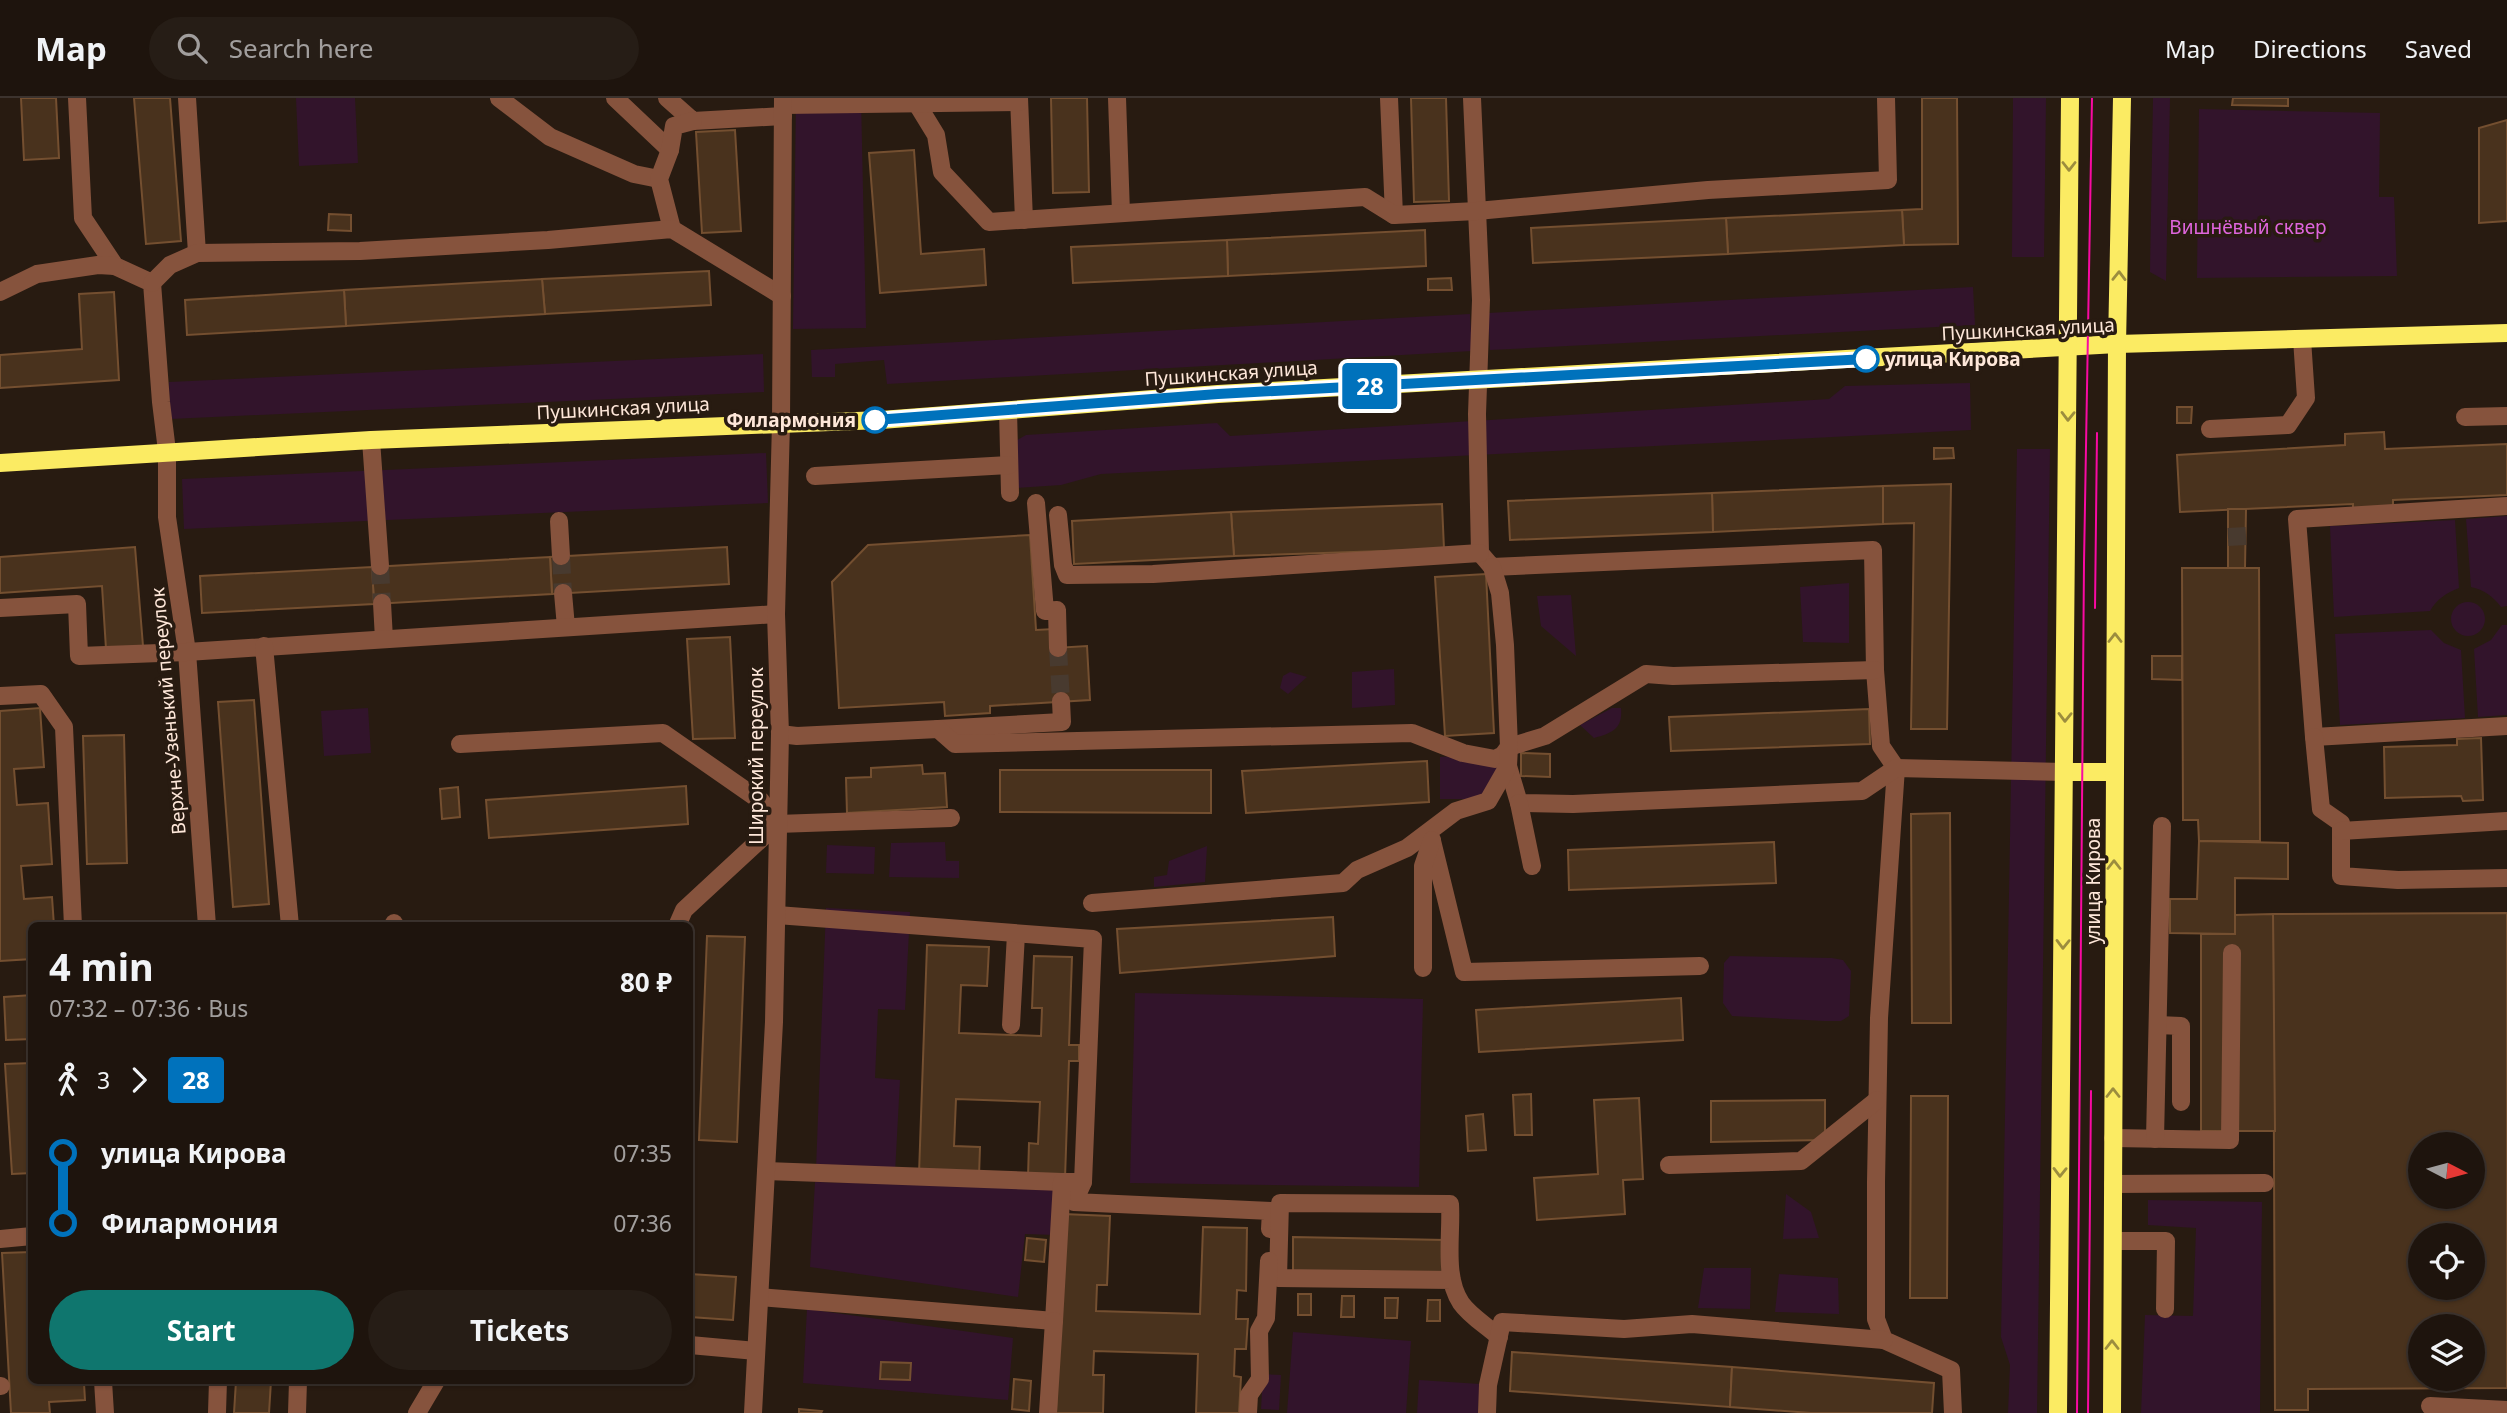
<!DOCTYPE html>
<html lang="en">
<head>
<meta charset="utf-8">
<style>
  :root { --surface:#1e140d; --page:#261d16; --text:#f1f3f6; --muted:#a19e9d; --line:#3c332e; --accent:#0f766e }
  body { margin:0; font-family:"Noto Sans",sans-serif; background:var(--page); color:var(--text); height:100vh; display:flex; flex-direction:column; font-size:26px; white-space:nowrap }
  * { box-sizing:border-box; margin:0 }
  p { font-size:23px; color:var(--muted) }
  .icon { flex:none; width:38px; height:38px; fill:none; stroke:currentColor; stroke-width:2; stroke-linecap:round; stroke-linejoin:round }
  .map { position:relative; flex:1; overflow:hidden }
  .drawer { position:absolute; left:28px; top:824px; width:665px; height:462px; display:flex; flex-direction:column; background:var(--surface); border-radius:10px; box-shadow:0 2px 5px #0004,0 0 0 2px var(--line) }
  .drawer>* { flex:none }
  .badge { padding:0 14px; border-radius:5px; font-size:24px; line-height:46px }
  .needle { width:46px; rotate:96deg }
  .controls { position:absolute; left:2408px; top:1034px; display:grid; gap:14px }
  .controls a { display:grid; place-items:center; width:77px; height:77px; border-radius:50%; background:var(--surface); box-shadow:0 2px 5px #0004,0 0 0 2px var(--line); font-size:35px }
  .map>.badge { position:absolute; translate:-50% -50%; box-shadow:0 0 0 4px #fff }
  .legs { display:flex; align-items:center; gap:10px; height:77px; padding:0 21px; font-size:23px }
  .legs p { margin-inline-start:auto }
  .headline { display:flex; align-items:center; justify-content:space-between; height:119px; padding:0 21px }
  h1 { font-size:38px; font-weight:700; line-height:52px }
  .button { display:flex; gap:14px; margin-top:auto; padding:14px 21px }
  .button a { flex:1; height:80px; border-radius:42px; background:var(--accent); color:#fff; font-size:28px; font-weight:700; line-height:80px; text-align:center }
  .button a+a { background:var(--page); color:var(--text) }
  ul { padding:0 21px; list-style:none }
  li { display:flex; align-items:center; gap:24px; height:70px; font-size:26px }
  li i { display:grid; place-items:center; width:10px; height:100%; margin:0 9px; background:currentColor }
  li i::after { content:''; width:18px; height:18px; margin:-9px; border:5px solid; border-radius:50%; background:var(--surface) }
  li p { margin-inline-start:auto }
  li:first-child i { background:linear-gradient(#0000 50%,currentColor 0) }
  li:last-child i { background:linear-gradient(currentColor 50%,#0000 0) }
  header { display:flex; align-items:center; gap:42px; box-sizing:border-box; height:98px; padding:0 35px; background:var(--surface); border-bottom:2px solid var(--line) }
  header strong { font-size:33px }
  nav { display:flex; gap:38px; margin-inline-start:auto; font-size:24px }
  .search { width:490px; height:63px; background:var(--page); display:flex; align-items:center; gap:18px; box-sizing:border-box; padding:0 24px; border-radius:38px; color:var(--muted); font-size:26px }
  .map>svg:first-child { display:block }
  .green { fill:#32142b }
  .building { fill:#49321d; stroke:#744f30; stroke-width:2; fill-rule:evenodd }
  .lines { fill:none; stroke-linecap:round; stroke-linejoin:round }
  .minor-tunnel { stroke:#483a2f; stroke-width:18; stroke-dasharray:18 9; stroke-linecap:butt }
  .minor { stroke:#86533d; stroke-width:18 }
  .major { stroke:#fbeb63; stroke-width:18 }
  .tram { stroke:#f90aa2; stroke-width:2 }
  .oneway { stroke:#9c8d3e }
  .line-1-casing { stroke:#fff; stroke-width:16 }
  .line-1 { stroke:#0072bc; stroke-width:10 }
  .stop-1-dot { fill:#fff; stroke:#0072bc; stroke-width:3.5 }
  .labels { text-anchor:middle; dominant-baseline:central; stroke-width:7; stroke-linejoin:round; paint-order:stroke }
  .park-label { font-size:19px; fill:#de65dc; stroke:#281b11 }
  .street-label { font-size:19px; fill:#fee7d9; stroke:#281b11 }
  .stop-label { font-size:19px; font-weight:bold; fill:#fee7d9; stroke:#281b11; text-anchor:start }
</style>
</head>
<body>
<header>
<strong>Map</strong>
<div class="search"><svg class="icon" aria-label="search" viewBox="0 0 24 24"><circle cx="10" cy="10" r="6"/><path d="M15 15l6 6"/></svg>Search here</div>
<nav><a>Map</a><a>Directions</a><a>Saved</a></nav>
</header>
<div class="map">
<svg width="2507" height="1315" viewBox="0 0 2507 1315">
  <rect width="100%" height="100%" fill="#281b11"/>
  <g class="green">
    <polygon points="296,0 355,0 358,65 299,68"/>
    <polygon points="796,0 861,0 866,230 793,231"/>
    <polygon points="2013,0 2046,0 2044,159 2012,159"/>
    <polygon points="2153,0 2170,0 2166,183 2150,174"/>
    <polygon points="2199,11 2380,15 2379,99 2394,99 2397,178 2197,180"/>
    <polygon points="1973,189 1975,227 1490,252 1488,215"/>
    <polygon points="1470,216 1472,253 887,286 884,262 835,266 835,279 812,279 811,252"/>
    <polygon points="763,256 764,294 170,321 169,284"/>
    <polygon points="1970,285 1971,332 1101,376 1061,387 1016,390 1014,344 1026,337 1217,325 1230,338 1829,301 1845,288"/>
    <polygon points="2017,351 2050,351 2037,1315 2008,1315 2010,1267 2001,1239"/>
    <polygon points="766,355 768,405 184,431 182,381"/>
    <path d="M2507 418V508L2501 509C2493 498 2484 492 2471 489L2466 421Z"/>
    <path d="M2455 422 2459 490C2446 495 2437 501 2430 513L2334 519 2330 428Z"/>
    <polygon points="1849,485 1849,545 1803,544 1800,489"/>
    <polygon points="1571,497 1576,558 1541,528 1537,498"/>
    <circle cx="2468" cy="521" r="17"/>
    <polygon points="2502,527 2507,527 2507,617 2478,619 2474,551 2491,542"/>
    <polygon points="2431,532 2444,545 2461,552 2465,620 2340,627 2335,536"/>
    <polygon points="1394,571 1395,607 1352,610 1352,574"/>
    <polygon points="1290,574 1307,579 1288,596 1280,590 1283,578"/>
    <polygon points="368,610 371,655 324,658 321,613"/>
    <path d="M1612 610H1621C1623 631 1612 635 1594 640L1580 627Z"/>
    <polygon points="1455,658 1502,663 1483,697 1468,701 1440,701 1440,659"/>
    <polygon points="945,744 946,763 959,763 959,780 889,779 891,745"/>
    <polygon points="827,747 875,749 874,776 826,775"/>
    <polygon points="1207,748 1205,784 1154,789 1154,779 1167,777 1169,763"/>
    <polygon points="826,810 910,814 905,912 878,911 875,980 900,982 895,1075 816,1071"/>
    <polygon points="1730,858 1832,860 1843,862 1851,873 1849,918 1841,923 1824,923 1732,918 1723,905 1724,865"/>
    <polygon points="1135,895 1423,901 1419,1089 1130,1085"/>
    <polygon points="815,1084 1058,1090 1056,1137 1025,1136 1018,1199 810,1169"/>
    <polygon points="1786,1096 1811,1114 1819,1140 1783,1141"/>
    <polygon points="2148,1102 2262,1104 2260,1315 2141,1315 2145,1217 2193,1218 2196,1130 2148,1127"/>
    <polygon points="1704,1170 1751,1170 1750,1211 1698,1210"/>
    <polygon points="1779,1176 1838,1180 1839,1216 1775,1214"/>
    <polygon points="807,1211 1013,1240 1008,1302 803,1285"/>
    <polygon points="1293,1234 1411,1243 1406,1315 1287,1315"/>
    <polygon points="1263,1276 1281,1277 1279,1312 1261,1311"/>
    <polygon points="1419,1282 1480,1286 1478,1315 1417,1315"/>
  </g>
  <g class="building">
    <polygon points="21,0 56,0 59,60 24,62"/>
    <polygon points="134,0 170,0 181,143 146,146"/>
    <polygon points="1051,0 1087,0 1089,94 1053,95"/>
    <polygon points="1411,0 1446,0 1449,103 1414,104"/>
    <polygon points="1922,0 1957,0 1958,146 1904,147 1902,112 1922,111"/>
    <polygon points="2233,0 2288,0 2288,8 2232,7"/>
    <polygon points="2507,22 2507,123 2479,125 2479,30"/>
    <polygon points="735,32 741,133 702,135 696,34"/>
    <polygon points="914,52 921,156 984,151 986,187 880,195 869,55"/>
    <polygon points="1902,112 1904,147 1728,156 1726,120"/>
    <polygon points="329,116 351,117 351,133 328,132"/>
    <polygon points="1726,120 1728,156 1533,165 1531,130"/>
    <polygon points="1425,132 1426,168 1228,178 1227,142"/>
    <polygon points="1227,142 1228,178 1073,185 1071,149"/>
    <polygon points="709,173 711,207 545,216 542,181"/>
    <polygon points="1451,180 1452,192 1428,192 1428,181"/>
    <polygon points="542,181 545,216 346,228 344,192"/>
    <polygon points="344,192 346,228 187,237 185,202"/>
    <polygon points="114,194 119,282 0,290 0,257 82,251 79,196"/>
    <polygon points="2177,309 2192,309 2191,325 2177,325"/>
    <polygon points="2384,334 2385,351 2507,346 2507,397 2393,402 2393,414 2353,416 2353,406 2180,414 2177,357 2345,347 2345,336"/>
    <polygon points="1934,350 1953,350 1954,360 1934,361"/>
    <polygon points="1951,386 1947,631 1911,631 1914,425 1883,426 1883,388"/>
    <polygon points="1883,388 1883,426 1713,434 1712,395"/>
    <polygon points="1712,395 1713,434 1510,442 1508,403"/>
    <polygon points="1442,406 1444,451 1234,458 1231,414"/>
    <polygon points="2228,411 2246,411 2245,470 2228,470"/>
    <polygon points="1231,414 1234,458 1074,466 1072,423"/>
    <polygon points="1030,437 1036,532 1054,531 1055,550 1087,548 1090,602 990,608 990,615 945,618 944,604 839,610 832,484 868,447"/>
    <polygon points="135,449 143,548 106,551 102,488 0,495 0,459"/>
    <polygon points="727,449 729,486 552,496 550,459"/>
    <polygon points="550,459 552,496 374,506 372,469"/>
    <polygon points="372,469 374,506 202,515 200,478"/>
    <polygon points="2182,470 2259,470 2260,743 2199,743 2198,722 2183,722"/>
    <polygon points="1486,476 1494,635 1445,638 1435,479"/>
    <polygon points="730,539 735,640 693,641 687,541"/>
    <polygon points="2152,558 2182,558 2182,582 2152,581"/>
    <polygon points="254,602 269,806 233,809 218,604"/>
    <polygon points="40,610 44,669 14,671 17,707 48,705 52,766 21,768 24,801 52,799 54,828 32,828 32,861 0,863 0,613"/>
    <polygon points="1869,611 1870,646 1671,653 1669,619"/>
    <polygon points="124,637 127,765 87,766 83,638"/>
    <polygon points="2481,640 2483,702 2463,703 2461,698 2385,700 2384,649 2457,647 2457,641"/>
    <polygon points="1521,655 1550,656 1550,679 1521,678"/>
    <polygon points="1427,663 1429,704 1246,715 1242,673"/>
    <polygon points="922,667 923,676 945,675 947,709 847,715 846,680 871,679 871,670"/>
    <polygon points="1000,672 1211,672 1211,715 1000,714"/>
    <polygon points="686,688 688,726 489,740 486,702"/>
    <polygon points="458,689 460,719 442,721 440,691"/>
    <polygon points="1950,715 1951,925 1912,925 1911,716"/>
    <polygon points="2199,743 2288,745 2288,781 2235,780 2235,836 2170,835 2170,801 2197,801"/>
    <polygon points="1774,744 1776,785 1569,792 1568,752"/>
    <path d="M2507 815V1290L2308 1291V1312H2275L2273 816ZM2420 1046H2473V1099H2420ZM2420 1138H2473V1190H2420ZM2420 1228H2473V1281H2420Z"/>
    <polygon points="2273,816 2275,1033 2201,1033 2201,836 2235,836 2235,817"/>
    <polygon points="1333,819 1335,858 1120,875 1117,831"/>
    <polygon points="707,838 745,839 737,1044 699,1042"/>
    <polygon points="927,847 989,849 987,888 961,887 959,935 1041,938 1042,910 1032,910 1034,858 1072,859 1069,947 1079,947 1079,963 1069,963 1065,1080 1028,1079 1029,1045 1038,1046 1040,1004 956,1001 954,1048 980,1049 979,1078 919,1076"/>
    <polygon points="32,897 32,941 6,942 4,899"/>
    <polygon points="1681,900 1683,942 1479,954 1476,912"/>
    <polygon points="32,965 32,1075 12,1076 5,966"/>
    <polygon points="1531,996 1532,1037 1515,1037 1513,997"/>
    <polygon points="1911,998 1948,998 1947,1200 1910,1200"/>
    <polygon points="1639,1000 1643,1081 1623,1082 1625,1116 1537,1122 1534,1080 1598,1076 1594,1002"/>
    <polygon points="1825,1002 1825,1042 1711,1044 1711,1003"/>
    <polygon points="1483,1016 1486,1052 1468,1053 1466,1018"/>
    <polygon points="1063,1116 1110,1118 1107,1187 1097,1187 1096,1213 1200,1216 1203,1129 1247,1130 1246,1193 1237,1192 1236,1221 1248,1221 1246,1251 1235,1251 1234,1278 1241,1279 1239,1315 1196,1315 1198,1256 1094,1253 1093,1277 1104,1277 1103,1315 1056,1315"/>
    <polygon points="1293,1139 1445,1142 1444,1178 1293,1175"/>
    <polygon points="1027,1140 1046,1142 1044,1164 1025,1162"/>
    <polygon points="32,1154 32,1283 93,1283 84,1285 85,1302 49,1304 50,1315 11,1315 2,1155"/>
    <polygon points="690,1176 736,1179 733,1222 690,1219"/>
    <rect x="1298" y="1196" width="13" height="21"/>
    <polygon points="1342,1198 1354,1198 1354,1219 1341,1219"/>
    <polygon points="1385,1200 1398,1200 1397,1220 1385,1220"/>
    <polygon points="1428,1202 1440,1202 1440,1223 1427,1223"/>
    <polygon points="1512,1254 1732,1269 1730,1309 1510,1293"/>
    <polygon points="881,1264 911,1265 910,1282 880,1281"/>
    <polygon points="1732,1269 1934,1285 1932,1315 1811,1315 1730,1309"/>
    <polygon points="1014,1281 1031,1283 1029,1313 1012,1311"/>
    <polygon points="236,1283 271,1283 269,1315 234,1315"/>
    <polygon points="799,1311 822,1313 821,1315 799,1315"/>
  </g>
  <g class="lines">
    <g class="minor-tunnel">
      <polyline points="2228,439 2246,438"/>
      <polyline points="561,458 563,495"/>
      <polyline points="380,468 382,505"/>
      <polyline points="1058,550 1061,603"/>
    </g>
    <g class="minor">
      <polyline points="77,0 83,120 115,168 152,185 161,304 167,353 167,419 187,554 207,828"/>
      <polyline points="187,0 197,155"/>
      <polyline points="499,0 550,39 634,76 659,81"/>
      <polyline points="615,0 670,52"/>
      <polyline points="667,0 693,23 783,18"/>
      <polyline points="1019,0 1024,122"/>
      <polyline points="1117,0 1121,115"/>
      <polyline points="1389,0 1394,117"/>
      <polyline points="1472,0 1481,202 1477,316 1480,455 1492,469 1873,452 1875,572 1881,648 1896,670 1879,920 1876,1084 1876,1221 1884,1242 1951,1272 1953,1315"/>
      <polyline points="917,6 936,37 942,74 989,124 1365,99 1394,117 1477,113 1708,92 1888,82 1886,0"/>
      <polyline points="783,7 1019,4"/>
      <polyline points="672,131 659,81 670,52 674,28 693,23"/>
      <polyline points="152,185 170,167 197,155 360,153 548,142 672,131 782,198"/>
      <polyline points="0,194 37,176 98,167 115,168"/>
      <polyline points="1008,312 1010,395"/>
      <polyline points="2465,319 2507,318"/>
      <polyline points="2210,331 2288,327 2306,300 2302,241"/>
      <polyline points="371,342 380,468"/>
      <polyline points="815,378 1009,367"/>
      <polyline points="1036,405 1045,513 1057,512 1058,550"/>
      <polyline points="2507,408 2297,421 2314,639 2507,628"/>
      <polyline points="1058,417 1063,467 1067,477 1153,476 1480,455"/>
      <polyline points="559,423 561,458"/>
      <polyline points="563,495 566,529"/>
      <polyline points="382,505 384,541"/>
      <polyline points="0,510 77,506 79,558 187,554 776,516"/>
      <polyline points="264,548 290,828"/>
      <polyline points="0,598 41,596 64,629 73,828"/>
      <polyline points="938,631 1062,624 1061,603"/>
      <polyline points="780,636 797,638 938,631 955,646 1412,635 1463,655 1495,661 1503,657 1509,649 1545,638 1646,576 1673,578 1875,572"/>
      <polyline points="2314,639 2321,711 2341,725 2341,778 2398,782 2507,780"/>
      <polyline points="460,646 663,635 761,703 777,726"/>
      <polyline points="1508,668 1519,705 1573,706 1862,693 1896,670 2064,674"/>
      <polyline points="1519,705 1532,768"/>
      <polyline points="2341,733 2507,723"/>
      <polyline points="1432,743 1464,874 1700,868"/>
      <polyline points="1092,805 1343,785 1357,772 1407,750 1456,713 1488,703 1508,668 1509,649 1505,547 1500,495 1492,469"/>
      <polyline points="394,825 394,828"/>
      <polyline points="677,828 684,812 777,726 951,720"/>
      <polyline points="1423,870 1423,768 1432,742"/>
      <polyline points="1011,927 1016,836"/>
      <polyline points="2158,927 2181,928 2181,1004"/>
      <polyline points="2113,1040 2230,1042 2232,855"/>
      <polyline points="2155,1041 2162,728"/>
      <polyline points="1669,1067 1801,1063 1877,1002"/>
      <polyline points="766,1073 1062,1084"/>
      <polyline points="1083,1084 1074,1104 1271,1113 1270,1131"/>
      <polyline points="2113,1086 2265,1085"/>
      <polyline points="0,1141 32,1138"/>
      <polyline points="2113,1143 2166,1143 2165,1211"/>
      <path d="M1452 1182 1278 1180 1280 1105 1450 1106C1452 1137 1443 1178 1461 1205 1470 1218 1487 1228 1499 1239"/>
      <polyline points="760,1199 1054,1223 1062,1084 1083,1084 1093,841 777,817"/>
      <polyline points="690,1247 756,1253"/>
      <polyline points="103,1283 105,1315"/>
      <polyline points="0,1288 1,1288"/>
      <polyline points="2430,1308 2507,1312"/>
      <polyline points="217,1315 218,1283"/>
      <polyline points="297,1315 298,1283"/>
      <polyline points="417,1315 436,1283"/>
      <polyline points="753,1315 774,924 780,636 776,516 781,325 783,0"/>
      <polyline points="1048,1315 1054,1223"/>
      <polyline points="1248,1315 1249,1297 1260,1281 1259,1233 1266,1220 1269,1163"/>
      <polyline points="1487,1315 1488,1287 1502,1224 1624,1231 1692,1226 1884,1242"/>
    </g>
    <g class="major">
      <polyline points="0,365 371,342 881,322 1218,296 2117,246 2507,235"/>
      <polyline points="2064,674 2115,674"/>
      <polyline points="2058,1315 2070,0"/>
      <polyline points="2112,1315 2117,246 2122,0"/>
    </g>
    <g class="tram">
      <polyline points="2095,510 2097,335"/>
      <polyline points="2077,1315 2084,465 2092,0"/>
      <polyline points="2088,1315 2091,993"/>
    </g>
  </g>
  <defs><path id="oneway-chevron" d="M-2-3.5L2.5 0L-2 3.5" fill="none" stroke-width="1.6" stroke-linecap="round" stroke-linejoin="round" transform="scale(1.75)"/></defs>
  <g class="oneway">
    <use href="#oneway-chevron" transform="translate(2069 68) rotate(90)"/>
    <use href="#oneway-chevron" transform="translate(2119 178) rotate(-89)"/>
    <use href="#oneway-chevron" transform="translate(2068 318) rotate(91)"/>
    <use href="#oneway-chevron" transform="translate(2115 540) rotate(-90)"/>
    <use href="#oneway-chevron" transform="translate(2065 619) rotate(91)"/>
    <use href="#oneway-chevron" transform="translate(2114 767) rotate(-90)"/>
    <use href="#oneway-chevron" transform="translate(2063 846) rotate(91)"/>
    <use href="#oneway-chevron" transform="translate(2113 995) rotate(-90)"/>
    <use href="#oneway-chevron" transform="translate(2060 1074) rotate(91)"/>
    <use href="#oneway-chevron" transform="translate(2112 1247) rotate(-90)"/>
  </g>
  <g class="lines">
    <g class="line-1-casing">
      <polyline id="line-1" points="875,322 1218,296 1866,261"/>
    </g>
    <use href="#line-1" class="line-1"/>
  </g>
  <g class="stop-1-dot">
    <circle cx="1866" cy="261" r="12"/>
    <circle cx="875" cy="322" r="12"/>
  </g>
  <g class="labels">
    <g class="park-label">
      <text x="2248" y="129">Вишнёвый сквер</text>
    </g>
    <g class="street-label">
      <text transform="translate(2028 231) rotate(-3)">Пушкинская улица</text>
      <text transform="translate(1231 275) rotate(-4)">Пушкинская улица</text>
      <text transform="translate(623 310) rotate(-3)">Пушкинская улица</text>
      <text transform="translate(168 613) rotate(-95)">Верхне-Узенький переулок</text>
      <text transform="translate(756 658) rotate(-90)">Широкий переулок</text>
      <text transform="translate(2093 783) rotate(-90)">улица Кирова</text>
    </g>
    <g class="stop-label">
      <text x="1885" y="261">улица Кирова</text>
      <text x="856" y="322" text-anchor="end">Филармония</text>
    </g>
  </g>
</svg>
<div class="controls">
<a><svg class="needle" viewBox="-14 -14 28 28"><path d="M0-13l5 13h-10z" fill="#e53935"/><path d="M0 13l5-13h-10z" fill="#a19e9d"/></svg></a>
<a><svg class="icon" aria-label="locate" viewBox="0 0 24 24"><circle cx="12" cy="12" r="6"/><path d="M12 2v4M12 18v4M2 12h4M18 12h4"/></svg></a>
<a><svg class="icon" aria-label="layers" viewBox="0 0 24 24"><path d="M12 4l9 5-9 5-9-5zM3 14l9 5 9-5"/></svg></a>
</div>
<b class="badge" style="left:1370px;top:288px;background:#0072bc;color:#fff">28</b>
<section class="drawer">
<div class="headline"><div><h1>4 min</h1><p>07:32 – 07:36 · Bus</p></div><b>80 ₽</b></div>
<div class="legs"><svg class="icon" aria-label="walk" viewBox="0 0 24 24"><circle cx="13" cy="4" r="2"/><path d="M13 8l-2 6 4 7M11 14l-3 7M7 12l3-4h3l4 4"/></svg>3<svg class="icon" aria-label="forward" viewBox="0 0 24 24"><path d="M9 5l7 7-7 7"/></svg><b class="badge" style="background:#0072bc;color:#fff">28</b></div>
<ul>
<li><i style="color:#0072bc"></i><b>улица Кирова</b><p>07:35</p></li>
<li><i style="color:#0072bc"></i><b>Филармония</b><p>07:36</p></li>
</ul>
<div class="button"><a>Start</a><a>Tickets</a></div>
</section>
</div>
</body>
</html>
